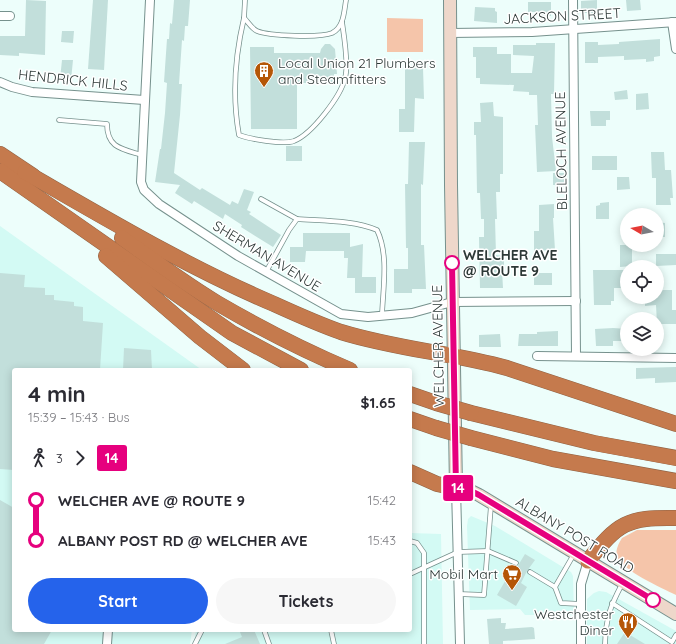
<!DOCTYPE html>
<html lang="en">
<head>
<meta charset="utf-8">
<style>
  :root { --surface:#fff; --page:#f7f7f7; --text:#2b2b33; --muted:#7c7c81; --accent:#2563eb }
  body { margin:0; font-family:Quicksand,sans-serif; background:var(--page); color:var(--text); height:100vh; display:flex; flex-direction:column; font-size:15px; white-space:nowrap }
  * { box-sizing:border-box; margin:0 }
  p { font-size:13px; color:var(--muted) }
  .icon { flex:none; width:22px; height:22px; fill:none; stroke:currentColor; stroke-width:2; stroke-linecap:round; stroke-linejoin:round }
  .map { position:relative; flex:1; overflow:hidden }
  .sheet { position:absolute; left:12px; top:368px; width:400px; height:264px; display:flex; flex-direction:column; background:var(--surface); border-radius:4px; box-shadow:0 2px 10px #0003 }
  .sheet>* { flex:none }
  .badge { padding:0 8px; border-radius:3px; font-size:14px; line-height:26px }
  .needle { width:26px; rotate:279deg }
  .tools { position:absolute; left:620px; top:208px; display:grid; gap:8px }
  .tools a { display:grid; place-items:center; width:44px; height:44px; border-radius:50%; background:var(--surface); box-shadow:0 2px 10px #0003; font-size:20px }
  .map>.badge { position:absolute; translate:-50% -50%; box-shadow:0 0 0 2px #fff }
  .legs { display:flex; align-items:center; gap:6px; height:44px; padding:0 16px; font-size:13px }
  .legs p { margin-inline-start:auto }
  .head { display:flex; align-items:center; justify-content:space-between; height:68px; padding:0 16px }
  h1 { font-size:22px; font-weight:700; line-height:30px }
  .button { display:flex; gap:8px; margin-top:auto; padding:8px 16px }
  .button a { flex:1; height:46px; border-radius:24px; background:var(--accent); color:#fff; font-size:16px; font-weight:700; line-height:46px; text-align:center }
  .button a+a { background:var(--page); color:var(--text) }
  ul { padding:0 16px; list-style:none }
  li { display:flex; align-items:center; gap:14px; height:40px; font-size:15px }
  li i { display:grid; place-items:center; width:6px; height:100%; margin:0 5px; background:currentColor }
  li i::after { content:''; width:10px; height:10px; margin:-5px; border:3px solid; border-radius:50%; background:var(--surface) }
  li p { margin-inline-start:auto }
  li:first-child i { background:linear-gradient(#0000 50%,currentColor 0) }
  li:last-child i { background:linear-gradient(currentColor 50%,#0000 0) }
  .map>svg:first-child { display:block }
  .built { fill:#d3faf4 }
  .green { fill:#f5c5aa }
  .building { fill:#c2dfdb }
  .lines { fill:none; stroke-linecap:round; stroke-linejoin:round }
  .lane-casing { stroke:#76918d; stroke-width:5.5 }
  .street-casing { stroke:#76918d; stroke-width:10 }
  .secondary-casing { stroke:#76918d; stroke-width:14 }
  .highway-casing { stroke:#906345; stroke-width:16 }
  .lane { stroke:#fff; stroke-width:4 }
  .street { stroke:#fff; stroke-width:8 }
  .secondary { stroke:#eed7ca; stroke-width:12 }
  .highway { stroke:#c57a4d; stroke-width:15 }
  .highway-bridge-casing { stroke:#906345; stroke-width:16; stroke-linecap:butt }
  .highway-bridge { stroke:#c57a4d; stroke-width:15 }
  .line-1-casing { stroke:#fff; stroke-width:9 }
  .line-1 { stroke:#e6007e; stroke-width:6 }
  .stop-1-dot { fill:#fff; stroke:#e6007e; stroke-width:2 }
  .labels { text-anchor:middle; dominant-baseline:central; stroke-width:3; stroke-linejoin:round; paint-order:stroke }
  .street-label { font-size:14px; fill:#2d3937; stroke:#fff }
  .poi-label { font-size:14px; fill:#2d3937; stroke:#fff; text-anchor:end }
  .stop-label { font-size:14px; font-weight:bold; fill:#2d3937; stroke:#fff; text-anchor:start }
</style>
</head>
<body>
<div class="map">
<svg width="676" height="644" viewBox="0 0 676 644">
  <rect width="100%" height="100%" fill="#edfefb"/>
  <g class="built">
    <polygon points="0,226 202,370 14,370 14,630 192,630 190,644 0,644"/>
    <polygon points="471,516 495,526 571,572 573,576 574,615 525,615 520,609 470,610 467,526 468,519"/>
    <polygon points="410,533 441,534 443,644 194,644 196,630 410,630"/>
    <polygon points="599,591 606,592 676,631 676,644 587,644 587,599 594,593"/>
  </g>
  <g class="green">
    <polygon points="387,18 423,19 423,52 387,52"/>
    <path d="M637 530H676V595C662 588 621 570 617 556 615 550 619 543 622 538Z"/>
  </g>
  <g class="building">
    <polygon points="26,0 46,1 45,55 19,53 19,56 0,55 0,36 25,36"/>
    <polygon points="93,0 108,0 104,70 88,69"/>
    <polygon points="174,0 190,0 188,26 185,26 184,41 182,40 179,84 182,84 180,115 174,173 200,190 202,188 230,205 232,201 238,204 244,189 254,192 247,210 251,212 249,214 281,235 273,247 241,227 242,225 225,214 223,219 194,201 192,204 175,193 180,185 155,182 160,149 161,149 165,113 167,83 164,82 167,39 169,39 170,23 172,24"/>
    <polygon points="597,0 597,13 581,13 581,1"/>
    <polygon points="626,0 640,0 641,10 627,11"/>
    <polygon points="528,2 551,2 551,16 535,15 536,12 528,12"/>
    <polygon points="475,7 495,8 495,11 497,12 497,23 474,21"/>
    <polygon points="62,31 74,31 73,43 61,42"/>
    <polygon points="660,39 660,56 654,57 654,61 646,62 646,59 624,60 624,56 598,57 598,63 585,63 585,42 598,42 598,45 619,44 619,42"/>
    <polygon points="536,43 555,43 554,94 551,94 552,137 556,171 537,172 535,125 538,125 537,95 529,95 529,92 513,91 514,85 480,84 480,78 476,78 476,57 473,57 473,47 497,47 497,54 511,54 511,73 532,73 534,56 513,55 513,45 536,45"/>
    <polygon points="325,44 330,44 335,49 337,74 334,74 334,83 297,83 297,129 251,129 250,47 274,47 274,53 320,53 321,49"/>
    <polygon points="62,60 73,60 71,80 60,79"/>
    <polygon points="405,67 423,68 424,99 415,98 414,132 399,132 399,109 405,109"/>
    <polygon points="627,90 628,99 615,100 614,92"/>
    <polygon points="648,93 649,109 636,110 636,94"/>
    <polygon points="493,102 494,116 503,117 503,174 500,174 500,192 496,192 497,219 495,219 496,255 504,256 504,270 502,270 503,288 480,288 479,237 484,237 484,219 481,219 480,193 477,193 476,135 474,135 474,122 481,122 480,103"/>
    <polygon points="590,111 610,111 610,120 606,120 606,126 591,126"/>
    <polygon points="409,142 425,142 423,185 421,184 421,245 424,245 426,289 412,289 412,293 394,293 394,269 408,269 408,248 406,248 405,184 408,184"/>
    <rect x="286" y="146" width="16" height="15"/>
    <polygon points="651,152 664,152 665,170 671,170 673,198 670,198 671,205 656,205 656,178 652,178"/>
    <rect x="592" y="156" width="25" height="14"/>
    <rect x="553" y="173" width="11" height="12"/>
    <polygon points="617,177 629,177 630,189 617,190"/>
    <polygon points="609,202 609,219 596,219 596,206 600,205 600,203"/>
    <polygon points="554,204 554,218 553,218 555,250 534,251 534,231 539,231 539,205"/>
    <polygon points="657,222 665,223 665,237 657,237"/>
    <polygon points="303,233 350,233 350,247 363,244 362,277 376,277 376,293 355,293 355,278 347,278 348,258 344,258 344,251 306,251 305,262 290,262 290,247 303,247"/>
    <polygon points="620,245 632,245 632,266 620,267"/>
    <polygon points="656,254 676,254 676,265 656,266"/>
    <polygon points="593,270 627,270 627,288 614,288 614,301 611,301 611,305 594,305"/>
    <polygon points="0,273 25,275 24,287 45,288 45,295 54,295 54,300 74,302 74,306 83,307 83,321 103,323 100,370 14,370 14,470 0,469"/>
    <rect x="534" y="273" width="18" height="12"/>
    <polygon points="657,290 672,290 672,310 676,310 676,324 657,324 656,305 645,306 645,297 657,297"/>
    <polygon points="613,328 627,329 627,341 613,341 613,346 596,346 595,329"/>
    <polygon points="558,331 558,346 518,346 519,334 537,334 537,332"/>
    <polygon points="500,334 501,347 479,347 479,335"/>
    <polygon points="124,348 151,350 152,370 123,370"/>
    <polygon points="676,367 676,382 655,383 655,378 636,379 636,368"/>
    <polygon points="0,500 14,508 14,630 52,630 44,644 0,644"/>
    <polygon points="525,554 535,560 527,571 521,583 527,587 516,606 497,595 508,576 511,577"/>
    <polygon points="501,618 501,623 506,623 505,629 532,627 534,628 535,639 503,641 503,644 489,644 487,619"/>
    <polygon points="245,630 254,630 260,644 225,644 242,637 240,632"/>
    <polygon points="625,632 645,644 617,644"/>
  </g>
  <g class="lines">
    <g class="lane-casing">
      <g id="lane">
        <path d="M245 0 244 18C248 22 252 29 257 31 269 36 320 38 332 33 344 27 344 12 346 0"/>
        <path d="M244 18C235 56 232 96 239 135 250 139 283 145 294 141 312 134 341 96 345 78 349 65 344 36 342 22"/>
        <path d="M59 120 107 124C107 148 122 149 142 155"/>
        <polyline points="261,199 297,219"/>
        <path d="M266 272 289 230 297 219C323 221 353 220 377 230 389 255 383 288 382 315"/>
        <polyline points="410,541 417,543 424,553 424,644"/>
        <polyline points="530,572 555,587 574,554"/>
        <polyline points="410,574 458,552 488,551 516,563"/>
        <polyline points="555,587 561,603 580,604"/>
        <polyline points="459,594 484,595 491,505"/>
        <polyline points="612,603 672,642 676,635"/>
        <polyline points="264,630 269,644"/>
        <polyline points="331,630 334,644"/>
        <polyline points="195,644 202,630"/>
        <path d="M605 644C606 617 610 607 622 584"/>
      </g>
    </g>
    <g class="street-casing">
      <g id="street">
        <polyline points="150,0 141,182 144,190 159,204 238,256 341,314 368,317 412,313 452,302 576,301"/>
        <polyline points="573,0 576,356"/>
        <polyline points="0,16 10,16"/>
        <polyline points="672,22 676,49"/>
        <polyline points="450,33 532,32 676,22"/>
        <polyline points="0,82 12,87 32,92 144,100"/>
        <polyline points="537,356 676,358"/>
        <polyline points="456,488 460,644"/>
        <polyline points="107,644 108,630"/>
        <polyline points="581,644 581,584 588,561"/>
      </g>
    </g>
    <g class="secondary-casing">
      <polyline id="secondary" points="450,0 451,185 456,488 469,490 479,495 676,614"/>
    </g>
    <g class="highway-casing">
      <g id="highway">
        <polyline points="0,154 33,176"/>
        <polyline points="0,171 232,333 301,370"/>
        <path d="M25 172C107 219 187 267 274 304 296 314 318 324 341 332 396 349 452 353 507 368L676 424"/>
        <path d="M122 238C153 260 184 283 217 303 260 328 305 351 350 370"/>
        <polyline points="106,256 200,337 243,370"/>
        <polyline points="410,394 436,403"/>
        <polyline points="471,413 594,443 676,458"/>
        <polyline points="410,419 436,428"/>
        <polyline points="471,438 553,459 676,481"/>
        <polyline points="410,472 437,484 456,488"/>
        <path d="M588 561C618 523 627 517 676 518"/>
      </g>
    </g>
    <use href="#lane" class="lane"/>
    <use href="#street" class="street"/>
    <use href="#secondary" class="secondary"/>
    <use href="#highway" class="highway"/>
    <g class="highway-bridge-casing">
      <g id="highway-bridge">
        <polyline points="436,403 471,413"/>
        <polyline points="436,428 471,438"/>
      </g>
    </g>
    <use href="#highway-bridge" class="highway-bridge"/>
  </g>
  <g class="lines">
    <g class="line-1-casing">
      <polyline id="line-1" points="452,263 456,488 469,490 479,495 653,600"/>
    </g>
    <use href="#line-1" class="line-1"/>
  </g>
  <defs>
    <g id="building-pin" transform="scale(1)"><path d="M0 17L-7.5 6A9.5 9.5 0 1 1 7.5 6Z" fill="#b55607" stroke="#fff"/><path d="M-4-6H4V6H1V3H-1V6H-4ZM-2.5-4.3h1.7v1.8h-1.7ZM.8-4.3h1.7v1.8H.8ZM-2.5-1h1.7V.8h-1.7ZM.8-1h1.7V.8H.8Z" fill="#fff"/></g>
    <g id="supermarket-pin" transform="scale(1)"><path d="M0 17L-7.5 6A9.5 9.5 0 1 1 7.5 6Z" fill="#b55607" stroke="#fff"/><path d="M-6-5.5h2.5l.6 2H6L4.5 2H-2.5L-4.4-4H-6ZM-1.5 3.2a1.3 1.3 0 1 0 .1 0ZM3 3.2a1.3 1.3 0 1 0 .1 0Z" fill="#fff"/></g>
    <g id="restaurant-pin" transform="scale(1)"><path d="M0 17L-7.5 6A9.5 9.5 0 1 1 7.5 6Z" fill="#b55607" stroke="#fff"/><path d="M-5-6h1v4h1v-4h1v4h1v-4h1v5L-1.5 .5V6h-2V.5L-5-1ZM5-6V6H3V1.5H1.5Q1.5-4 5-6Z" fill="#fff"/></g>
  </defs>
  <g fill-rule="evenodd">
    <use href="#building-pin" x="264" y="71"/>
    <use href="#supermarket-pin" x="512" y="574"/>
    <use href="#restaurant-pin" x="628" y="622"/>
  </g>
  <g class="stop-1-dot">
    <circle cx="452" cy="263" r="7"/>
    <circle cx="653" cy="600" r="7"/>
  </g>
  <g class="labels">
    <g class="street-label">
      <text transform="translate(562 16) rotate(-3)">JACKSON STREET</text>
      <text transform="translate(73 80) rotate(6)">HENDRICK HILLS</text>
      <text transform="translate(561 151) rotate(-91)">BLELOCH AVENUE</text>
      <text transform="translate(267 256) rotate(31)">SHERMAN AVENUE</text>
      <text transform="translate(438 346) rotate(-91)">WELCHER AVENUE</text>
      <text transform="translate(575 535) rotate(31)">ALBANY POST ROAD</text>
    </g>
    <g class="poi-label">
      <text x="278" y="63" text-anchor="start">Local Union 21 Plumbers<tspan x="278" dy="16">and Steamfitters</tspan></text>
      <text x="498" y="574">Mobil Mart</text>
      <text x="614" y="614">Westchester<tspan x="614" dy="16">Diner</tspan></text>
    </g>
    <g class="stop-label">
      <text x="463" y="255">WELCHER AVE<tspan x="463" dy="16">@ ROUTE 9</tspan></text>
    </g>
  </g>
</svg>
<div class="tools">
<a><svg class="needle" viewBox="-14 -14 28 28"><path d="M0-13l5 13h-10z" fill="#e53935"/><path d="M0 13l5-13h-10z" fill="#7c7c81"/></svg></a>
<a><svg class="icon" aria-label="locate" viewBox="0 0 24 24"><circle cx="12" cy="12" r="6"/><path d="M12 2v4M12 18v4M2 12h4M18 12h4"/></svg></a>
<a><svg class="icon" aria-label="layers" viewBox="0 0 24 24"><path d="M12 4l9 5-9 5-9-5zM3 14l9 5 9-5"/></svg></a>
</div>
<b class="badge" style="left:458px;top:488px;background:#e6007e;color:#fff">14</b>
<section class="sheet">
<div class="head"><div><h1>4 min</h1><p>15:39 – 15:43 · Bus</p></div><b>$1.65</b></div>
<div class="legs"><svg class="icon" aria-label="walk" viewBox="0 0 24 24"><circle cx="13" cy="4" r="2"/><path d="M13 8l-2 6 4 7M11 14l-3 7M7 12l3-4h3l4 4"/></svg>3<svg class="icon" aria-label="forward" viewBox="0 0 24 24"><path d="M9 5l7 7-7 7"/></svg><b class="badge" style="background:#e6007e;color:#fff">14</b></div>
<ul>
<li><i style="color:#e6007e"></i><b>WELCHER AVE @ ROUTE 9</b><p>15:42</p></li>
<li><i style="color:#e6007e"></i><b>ALBANY POST RD @ WELCHER AVE</b><p>15:43</p></li>
</ul>
<div class="button"><a>Start</a><a>Tickets</a></div>
</section>
</div>
</body>
</html>
